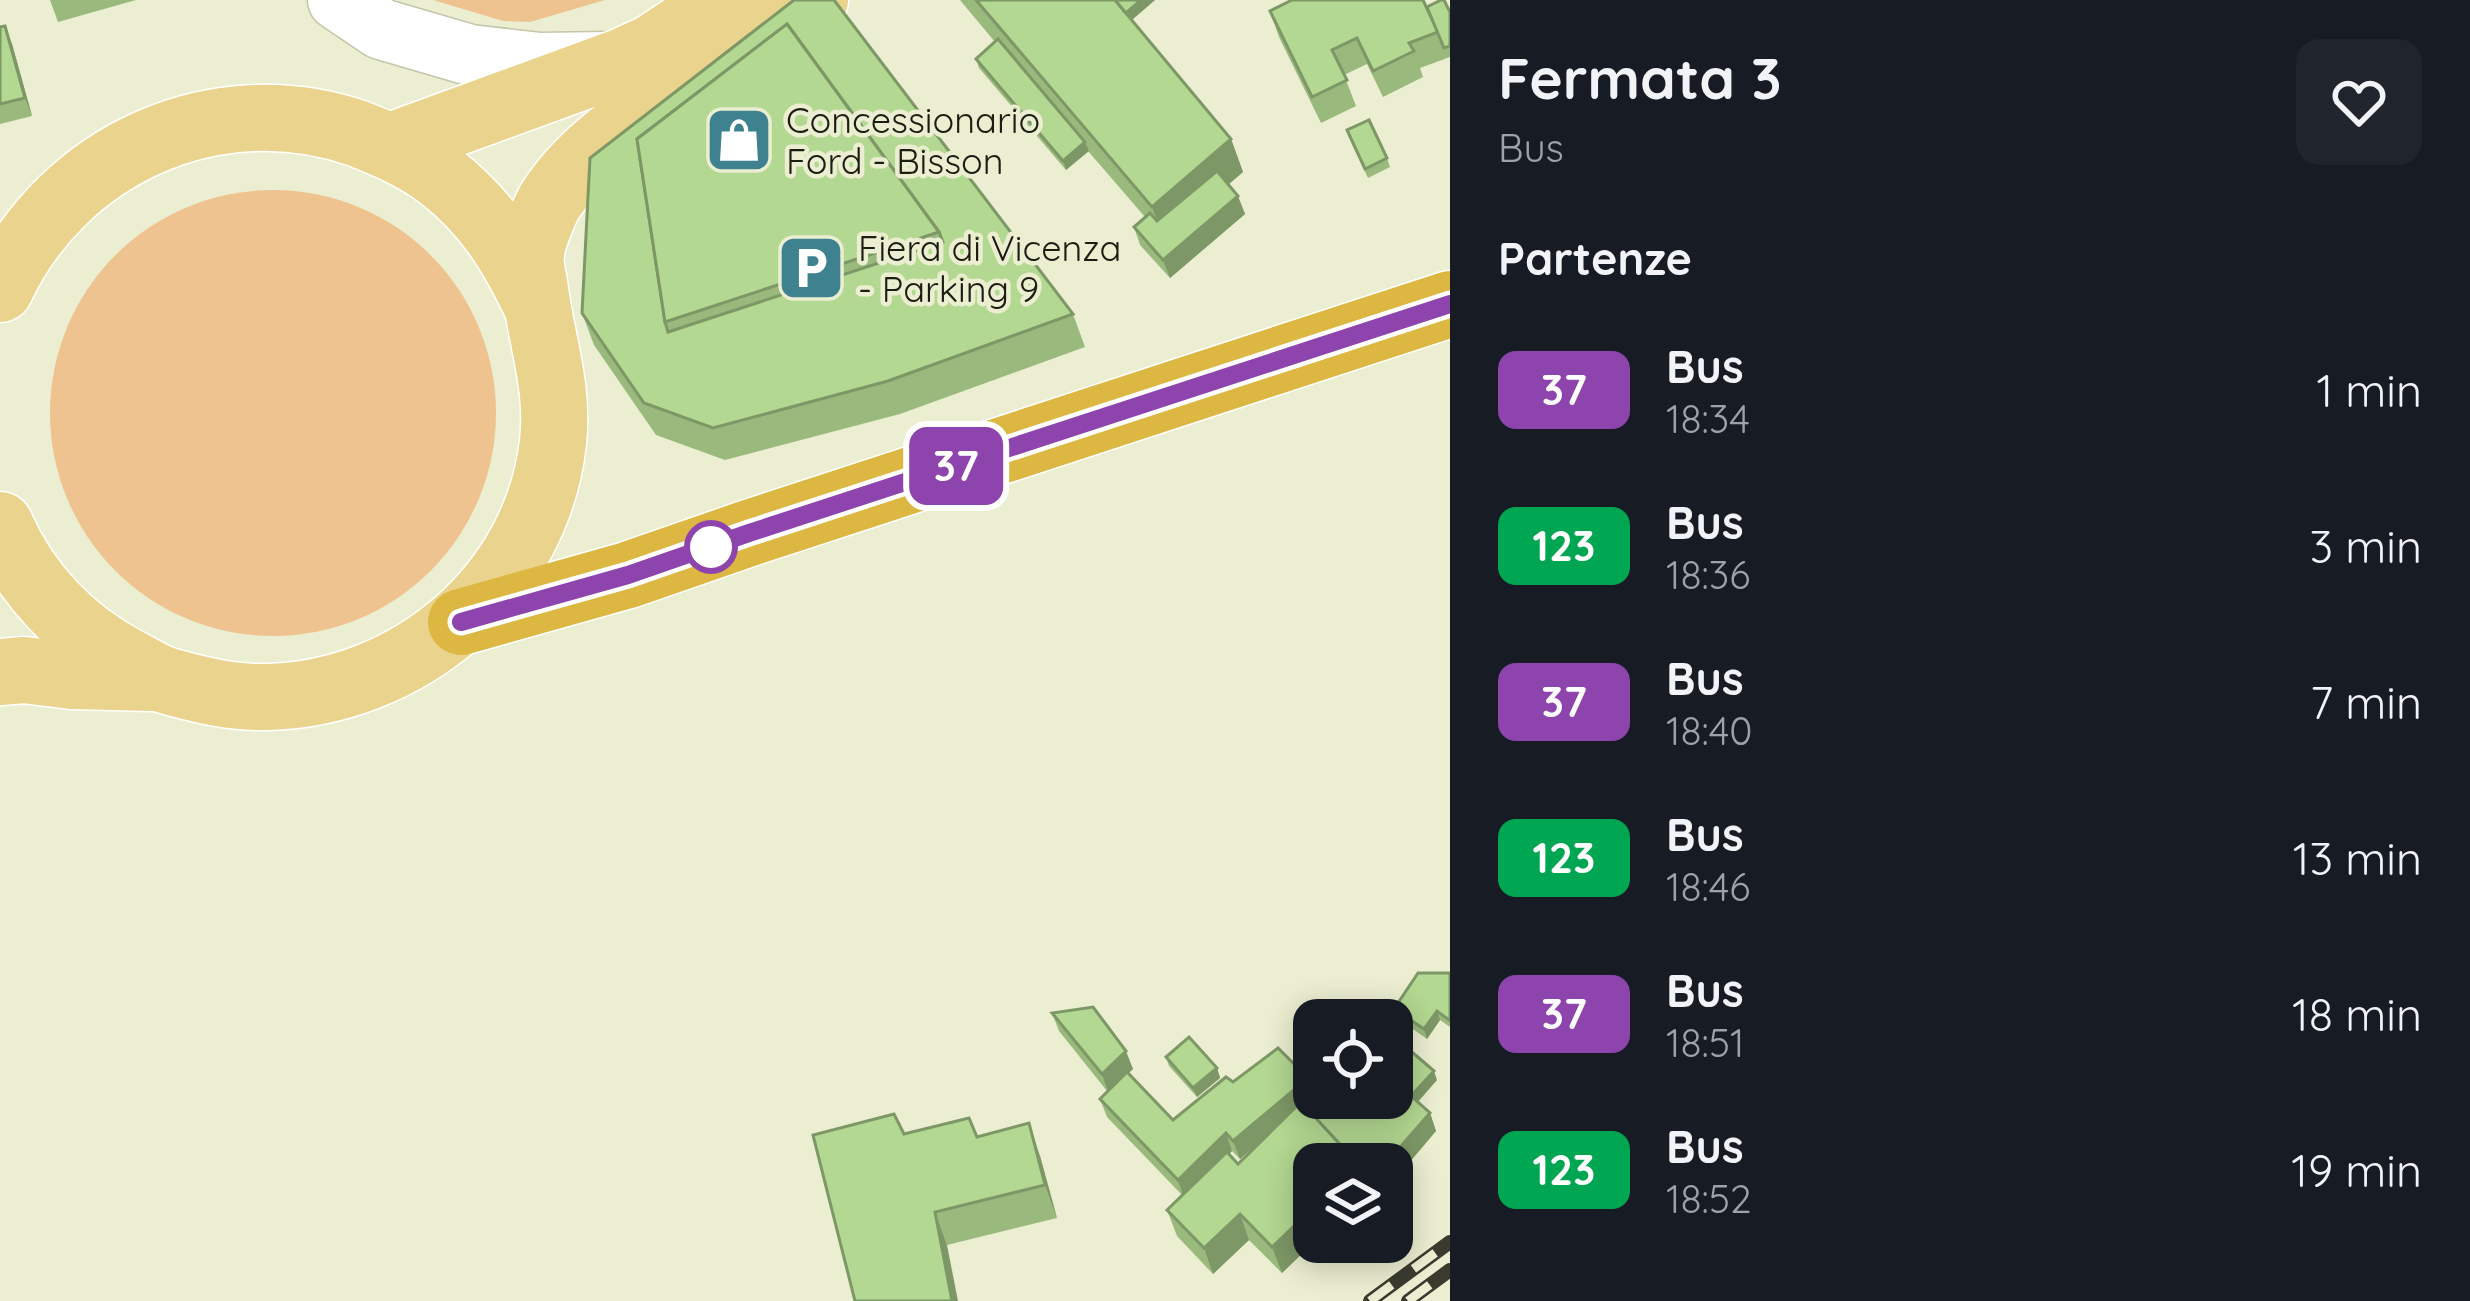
<!DOCTYPE html>
<html lang="it">
<head>
<meta charset="utf-8">
<style>
  :root { --surface:#171b24; --page:#20242c; --text:#f1f3f6; --muted:#9ea1a6 }
  body { margin:0; font-family:Quicksand,sans-serif; background:var(--page); color:var(--text); height:100vh; display:flex; flex-direction:column; font-size:45px; white-space:nowrap }
  * { box-sizing:border-box; margin:0 }
  p { font-size:39px; color:var(--muted) }
  .icon { flex:none; width:66px; height:66px; fill:none; stroke:currentColor; stroke-width:2; stroke-linecap:round; stroke-linejoin:round }
  .map { position:relative; flex:1; overflow:hidden }
  .drawer { display:flex; flex-direction:column; background:var(--surface); width:1020px }
  .drawer>* { flex:none }
  .badge { padding:0 24px; border-radius:18px; font-size:42px; line-height:78px }
  .buttons { position:absolute; left:1293px; top:999px; display:grid; gap:24px }
  .buttons a { display:grid; place-items:center; width:120px; height:120px; border-radius:24px; background:var(--surface); box-shadow:0 6px 30px #0003; font-size:60px }
  .map>.badge { position:absolute; translate:-50% -50%; box-shadow:0 0 0 6px #fff }
  h2 { padding:0 48px; font-size:45px; line-height:108px }
  .round { display:grid; place-items:center; flex:none; width:126px; height:126px; border-radius:24px; background:var(--page) }
  .overview { display:flex; align-items:center; justify-content:space-between; height:204px; padding:0 48px }
  h1 { font-size:57px; font-weight:700; line-height:90px }
  ul { padding:0; list-style:none }
  li { display:flex; align-items:center; gap:36px; height:156px; padding:0 48px }
  li div { flex:1 }
  li b { display:block; font-size:45px }
  li em { font-style:normal }
  li .badge { min-width:132px; font-weight:700; text-align:center }
  main { display:flex; flex:1; min-height:0 }
  .map>svg:first-child { display:block }
  .green { fill:#eec38f }
  .lines { fill:none; stroke-linecap:round; stroke-linejoin:round }
  .minor-casing { stroke:#c3c6a9; stroke-width:63 }
  .major-casing { stroke:#fff; stroke-width:69 }
  .highway-casing { stroke:#fff; stroke-width:69 }
  .minor { stroke:#fff; stroke-width:60 }
  .major { stroke:#ead48d; stroke-width:66 }
  .highway { stroke:#dcb741; stroke-width:66 }
  .rail-casing { stroke:#3a3b2e; stroke-width:14 }
  .rail { stroke:#eceed1; stroke-width:9; stroke-dasharray:27; stroke-linecap:butt }
  .wall { fill:#9aba7d; fill-rule:evenodd }
  .shaded-wall { fill:#7d9766 }
  .building { fill:#b3d891; stroke:#7d9766; stroke-width:3; fill-rule:evenodd }
  .line-casing { stroke:#fff; stroke-width:27 }
  .line { stroke:#8e44ad; stroke-width:18 }
  .stop-dot { fill:#fff; stroke:#8e44ad; stroke-width:6 }
  .labels { text-anchor:middle; dominant-baseline:central; stroke-width:9; stroke-linejoin:round; paint-order:stroke }
  .poi-label { font-size:36px; fill:#1c1d12; stroke:#eceed1; text-anchor:start }
</style>
</head>
<body>
<main>
<div class="map">
<svg width="1450" height="1301" viewBox="0 0 1450 1301">
  <rect width="100%" height="100%" fill="#eceed1"/>
  <g class="green">
    <polygon points="433,0 605,0 530,22 503,21"/>
    <circle cx="273" cy="413" r="223"/>
  </g>
  <g class="lines">
    <g class="minor-casing">
      <polyline id="minor" points="338,0 381,29 470,55 540,63 609,62"/>
    </g>
    <g class="major-casing">
      <g id="major">
        <polyline points="391,146 621,62 652,48 725,0"/>
        <path d="M0 289C63 154 216 84 359 134 387 145 415 157 440 176 487 212 512 254 537 306"/>
        <path d="M0 525C26 584 70 631 127 661 141 668 154 677 168 681 200 690 233 698 267 697 409 694 537 586 553 442 559 387 542 343 535 290 534 279 529 264 531 254 532 240 546 205 554 195 589 144 643 113 693 80 734 53 775 27 815 0"/>
        <polyline points="0,672 24,670 72,676 152,678"/>
      </g>
    </g>
    <g class="highway-casing">
      <polyline id="highway" points="461,622 628,575 749,533 1450,304"/>
    </g>
    <use href="#minor" class="minor"/>
    <use href="#major" class="major"/>
    <use href="#highway" class="highway"/>
    <g class="rail-casing">
      <g id="rail">
        <polyline points="1370,1301 1450,1242"/>
        <polyline points="1408,1301 1450,1270"/>
      </g>
    </g>
    <use href="#rail" class="rail"/>
  </g>
  <g class="wall">
    <polygon points="50,0 136,0 58,22"/>
    <polygon points="794,0 1073,314 1085,347 900,414 725,460 656,435 594,345 582,313"/>
    <polygon points="960,0 1155,0 1132,20 1231,139 1243,172 1228,185 1245,214 1170,278 1140,245 1134,227 1145,217 1088,151 1066,170 979,68 976,59 995,42"/>
    <polygon points="1427,7 1450,12 1450,57 1420,68 1423,77 1383,97 1367,64 1344,75 1356,106 1321,123 1279,37 1270,11"/>
    <polygon points="0,27 12,44 32,116 0,124"/>
    <polygon points="1350,139 1387,158 1390,167 1368,178"/>
    <polygon points="1450,973 1450,1027 1440,1020 1427,1039 1397,1018 1394,1009"/>
    <path d="M1052 1013 1133 1069 1128 1073 1173 1120 1233 1082 1303 1105 1306 1108 1437 1080 1418 1102 1430 1113 1436 1131 1402 1171 1394 1164H1314V1242L1282 1273 1249 1240 1213 1274 1177 1236 1167 1210 1182 1195 1107 1117 1100 1099 1107 1091 1059 1031ZM1264 1138 1238 1164 1229 1154 1232 1151 1240 1159Z"/>
    <polygon points="1166,1057 1217,1068 1220,1078 1197,1097 1169,1066"/>
    <polygon points="904,1134 977,1137 1040,1156 1057,1218 947,1245"/>
  </g>
  <g class="shaded-wall">
    <polygon points="1141,0 1155,0 1121,29 1118,20"/>
    <polygon points="5,26 12,44 32,116 25,98"/>
    <polygon points="1231,139 1243,172 1164,239 1152,207"/>
    <polygon points="1085,142 1089,151 1066,170 1063,161"/>
    <polygon points="1238,196 1245,214 1170,278 1163,260"/>
    <polygon points="1437,1011 1440,1020 1427,1039 1424,1029"/>
    <polygon points="1126,1051 1133,1069 1108,1092 1102,1074"/>
    <polygon points="1217,1068 1220,1078 1197,1097 1193,1088"/>
    <polygon points="1434,1071 1437,1080 1412,1108 1408,1099"/>
    <polygon points="1308,1078 1314,1096 1240,1159 1233,1141"/>
    <polygon points="1430,1113 1436,1131 1402,1171 1395,1153"/>
    <polygon points="1029,1123 1040,1156 1057,1218 1045,1185"/>
    <polygon points="1226,1133 1232,1151 1184,1198 1178,1180"/>
    <polygon points="1388,1146 1394,1164 1392,1166 1392,1164 1369,1164"/>
    <polygon points="1314,1207 1314,1242 1282,1273 1272,1247"/>
    <polygon points="935,1212 947,1245 958,1301 952,1301"/>
    <polygon points="1240,1214 1249,1240 1213,1274 1204,1248"/>
  </g>
  <g class="building">
    <path d="M794 0H834L1073 314 888 381 713 428 644 403 582 313 590 158ZM787 24 939 232 943 242 668 332 665 322 637 139Z"/>
    <polygon points="976,0 1115,0 1231,139 1152,207"/>
    <polygon points="1115,0 1141,0 1126,13"/>
    <polygon points="1292,0 1423,0 1438,32 1409,43 1414,51 1373,71 1357,38 1332,50 1347,80 1312,97 1270,11"/>
    <polygon points="1441,0 1444,0 1450,12 1450,46 1444,48 1427,7"/>
    <polygon points="787,24 939,232 665,322 637,139"/>
    <polygon points="5,26 25,98 0,104 0,27"/>
    <polygon points="998,39 1085,142 1063,161 976,59"/>
    <polygon points="1369,120 1387,158 1365,169 1347,130"/>
    <polygon points="1217,171 1238,196 1163,260 1134,227 1150,213 1157,221"/>
    <polygon points="1418,973 1450,973 1450,1018 1449,1020 1437,1011 1424,1029 1394,1009"/>
    <polygon points="1093,1007 1126,1051 1102,1074 1052,1013"/>
    <polygon points="1189,1037 1217,1068 1193,1088 1166,1057"/>
    <polygon points="1398,1040 1434,1071 1411,1096 1392,1079 1392,1046"/>
    <polygon points="1278,1048 1308,1078 1233,1141 1226,1133 1178,1180 1100,1099 1127,1072 1173,1120 1226,1077 1233,1082"/>
    <polygon points="1392,1079 1430,1113 1395,1153 1388,1146 1369,1164 1358,1164 1306,1108 1316,1098 1392,1098"/>
    <polygon points="1301,1102 1358,1164 1314,1164 1314,1207 1272,1247 1240,1214 1204,1248 1167,1210 1227,1152 1238,1164"/>
    <polygon points="894,1114 904,1134 969,1118 977,1137 1029,1123 1045,1185 935,1212 952,1301 855,1301 813,1135"/>
  </g>
  <g class="lines">
    <g class="line-casing">
      <polyline id="line" points="461,622 628,575 749,533 1450,304"/>
    </g>
    <use href="#line" class="line"/>
  </g>
  <defs>
    <g id="shop-square" transform="scale(3.45)"><rect x="-9" y="-9" width="18" height="18" rx="4" fill="#3d828e" stroke="#eceed1"/><path d="M-5-2.5h2.3a2.7 3.5 0 0 1 5.4 0H5L5.5 6h-11ZM-1.5-2.5h3a1.5 2.3 0 0 0-3 0Z" fill="#fff"/></g>
    <g id="parking-square" transform="scale(3.45)"><rect x="-9" y="-9" width="18" height="18" rx="4" fill="#3d828e" stroke="#eceed1"/><path d="M-3.5-5.5H1a3.5 3.5 0 0 1 0 7H-1V5.5H-3.5ZM-1-3.4V-.6H.8a1.4 1.4 0 0 0 0-2.8Z" fill="#fff"/></g>
  </defs>
  <g fill-rule="evenodd">
    <use href="#shop-square" x="739" y="140"/>
    <use href="#parking-square" x="811" y="268"/>
  </g>
  <circle class="stop-dot" cx="711" cy="547" r="24"/>
  <g class="labels">
    <g class="poi-label">
      <text x="786" y="119">Concessionario<tspan x="786" dy="41">Ford - Bisson</tspan></text>
      <text x="858" y="247">Fiera di Vicenza<tspan x="858" dy="41">- Parking 9</tspan></text>
    </g>
  </g>
</svg>
<div class="buttons">
<a><svg class="icon" aria-label="locate" viewBox="0 0 24 24"><circle cx="12" cy="12" r="6"/><path d="M12 2v4M12 18v4M2 12h4M18 12h4"/></svg></a>
<a><svg class="icon" aria-label="layers" viewBox="0 0 24 24"><path d="M12 4l9 5-9 5-9-5zM3 14l9 5 9-5"/></svg></a>
</div>
<b class="badge" style="left:956px;top:466px;background:#8e44ad;color:#fff">37</b>
</div>
<section class="drawer">
<div class="overview"><div><h1>Fermata 3</h1><p>Bus</p></div><a class="round"><svg class="icon" aria-label="heart" viewBox="0 0 24 24"><path d="M12 20l-8-8c-3-5 5-10 8-4 3-6 11-1 8 4z"/></svg></a></div>
<h2>Partenze</h2>
<ul>
<li><span class="badge" style="background:#8e44ad;color:#fff">37</span><div><b>Bus</b><p>18:34</p></div><em>1 min</em></li>
<li><span class="badge" style="background:#00a651;color:#fff">123</span><div><b>Bus</b><p>18:36</p></div><em>3 min</em></li>
<li><span class="badge" style="background:#8e44ad;color:#fff">37</span><div><b>Bus</b><p>18:40</p></div><em>7 min</em></li>
<li><span class="badge" style="background:#00a651;color:#fff">123</span><div><b>Bus</b><p>18:46</p></div><em>13 min</em></li>
<li><span class="badge" style="background:#8e44ad;color:#fff">37</span><div><b>Bus</b><p>18:51</p></div><em>18 min</em></li>
<li><span class="badge" style="background:#00a651;color:#fff">123</span><div><b>Bus</b><p>18:52</p></div><em>19 min</em></li>
</ul>
</section>
</main>
</body>
</html>
